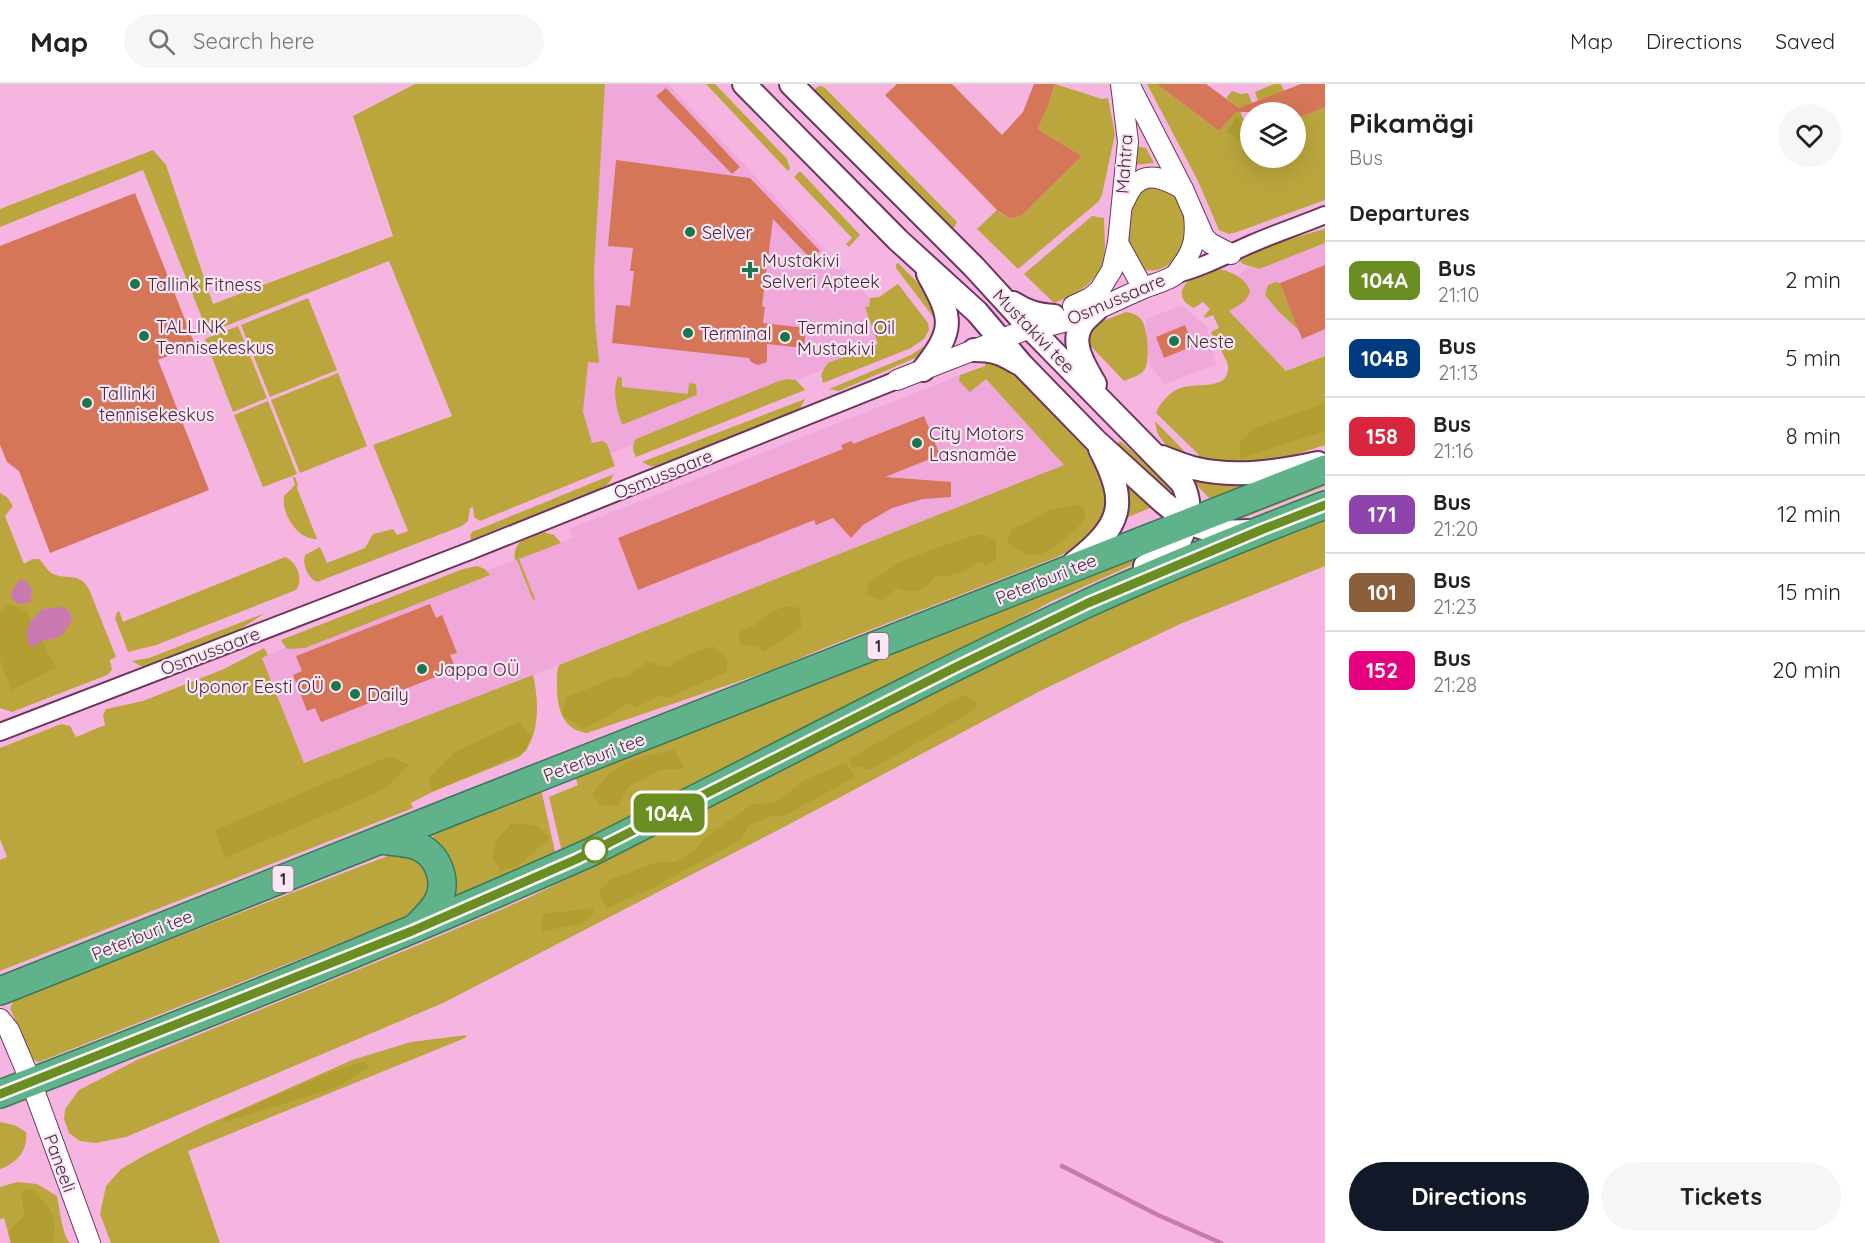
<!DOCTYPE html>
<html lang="en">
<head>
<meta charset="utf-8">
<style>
  :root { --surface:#fff; --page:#f6f6f6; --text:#222; --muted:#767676; --line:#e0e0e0; --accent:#111827 }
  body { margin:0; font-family:Quicksand,sans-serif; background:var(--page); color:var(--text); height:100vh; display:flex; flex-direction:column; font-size:22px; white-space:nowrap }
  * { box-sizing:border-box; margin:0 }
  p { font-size:20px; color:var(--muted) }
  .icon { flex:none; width:33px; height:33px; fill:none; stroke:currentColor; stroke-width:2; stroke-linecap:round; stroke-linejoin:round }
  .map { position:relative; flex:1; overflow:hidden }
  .details { display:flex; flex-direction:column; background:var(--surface); width:540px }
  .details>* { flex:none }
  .badge { padding:0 12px; border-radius:9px; font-size:21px; line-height:39px }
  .controls { position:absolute; left:1240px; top:18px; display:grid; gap:12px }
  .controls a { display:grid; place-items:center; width:66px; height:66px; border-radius:50%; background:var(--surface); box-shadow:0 6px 24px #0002; font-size:30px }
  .map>.badge { position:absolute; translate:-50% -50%; box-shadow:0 0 0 3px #fff }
  h2 { padding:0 24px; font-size:22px; line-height:54px }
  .round { display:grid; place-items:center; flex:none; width:63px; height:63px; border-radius:32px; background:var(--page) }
  .overview { display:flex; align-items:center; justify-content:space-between; height:102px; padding:0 24px }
  h1 { font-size:28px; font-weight:700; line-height:45px }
  .action { display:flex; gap:12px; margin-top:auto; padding:12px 24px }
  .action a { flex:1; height:69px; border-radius:36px; background:var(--accent); color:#fff; font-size:24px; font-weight:700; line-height:69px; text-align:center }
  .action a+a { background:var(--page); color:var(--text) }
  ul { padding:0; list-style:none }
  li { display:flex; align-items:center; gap:18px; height:78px; padding:0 24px; border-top:2px solid var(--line) }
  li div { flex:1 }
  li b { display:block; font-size:22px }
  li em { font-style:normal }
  li .badge { min-width:66px; font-weight:700; text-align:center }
  header { display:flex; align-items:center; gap:36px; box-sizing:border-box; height:84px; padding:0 30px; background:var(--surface); border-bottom:2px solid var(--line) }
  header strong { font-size:28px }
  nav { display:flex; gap:33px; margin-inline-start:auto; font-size:21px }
  .search { width:420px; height:54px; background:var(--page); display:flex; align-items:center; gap:15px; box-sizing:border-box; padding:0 21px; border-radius:33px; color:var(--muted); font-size:22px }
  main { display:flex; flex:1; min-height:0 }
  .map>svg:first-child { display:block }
  .built { fill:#f0a8da }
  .green { fill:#baa63d }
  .forest { fill:#b19d30 }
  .water { fill:#ca78b2 }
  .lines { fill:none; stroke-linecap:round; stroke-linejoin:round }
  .stream { stroke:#ca78b2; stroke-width:4.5 }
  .building { fill:#d57658 }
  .minor-casing { stroke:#6c355d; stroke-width:20 }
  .tertiary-casing { stroke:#6c355d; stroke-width:22 }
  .secondary-casing { stroke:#6c355d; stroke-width:26 }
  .trunk-casing { stroke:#3c765c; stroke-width:30 }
  .minor { stroke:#fff; stroke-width:16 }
  .tertiary { stroke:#fff; stroke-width:20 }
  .secondary { stroke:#fff; stroke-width:22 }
  .trunk { stroke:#60b28a; stroke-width:27 }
  .line-casing { stroke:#fff; stroke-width:14 }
  .line { stroke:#6b8e23; stroke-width:9 }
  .poi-dot { fill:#19774d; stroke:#fbe6f4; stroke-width:2 }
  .stop-dot { fill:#fff; stroke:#6b8e23; stroke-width:3 }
  .labels { text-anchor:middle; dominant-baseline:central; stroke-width:4.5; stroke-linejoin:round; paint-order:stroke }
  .shield { fill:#fbe6f4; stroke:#7b6273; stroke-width:1.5 }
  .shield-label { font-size:16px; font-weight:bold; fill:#442a3c }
  .street-label { font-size:18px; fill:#442a3c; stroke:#fbe6f4 }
  .poi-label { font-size:18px; fill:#442a3c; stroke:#fbe6f4; text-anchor:start }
</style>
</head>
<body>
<header>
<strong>Map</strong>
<div class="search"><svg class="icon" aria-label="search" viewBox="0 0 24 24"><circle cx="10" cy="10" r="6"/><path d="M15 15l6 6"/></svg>Search here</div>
<nav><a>Map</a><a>Directions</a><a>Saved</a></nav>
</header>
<main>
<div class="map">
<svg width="1325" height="1159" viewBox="0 0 1325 1159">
  <rect width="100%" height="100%" fill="#f6b5e1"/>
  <g class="built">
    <polygon points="605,0 668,0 870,214 869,223 881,263 566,387"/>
    <polygon points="1325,158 1325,272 1286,287 1207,205 1237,193 1248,183 1259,185"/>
    <polygon points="1182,221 1207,243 1216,281 1164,300 1149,280 1146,235"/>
    <polygon points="960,291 986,295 1065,381 559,581 304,680 262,573 567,456 573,453 569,445"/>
  </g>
  <g class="green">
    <path d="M415 0H605L594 187 595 237 599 279 588 278 583 328 592 359 603 357 607 360 615 382 480 437 474 433 473 423 470 424 468 437 462 442 317 498C308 494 302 481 305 471L320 463 327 479 365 464 373 450 393 445 397 451 408 447 373 361 452 332 389 177 208 249 143 86 0 143V125L153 66 166 81 213 220 393 152 353 32Z"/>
    <polygon points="706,0 715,0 787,75 790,84 788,87"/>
    <path d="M1055 0 1102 15 1108 14 1115 50 1102 111 1098 118 1018 185 977 145 997 126C1005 133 1012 136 1022 131L1082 72 1035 44C1046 30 1050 16 1055 0Z"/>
    <polygon points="1147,0 1169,0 1165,6 1219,47 1239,24 1226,14 1232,7 1241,10 1248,9 1252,19 1239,25 1251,52 1251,74 1296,74 1296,35 1325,23 1325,116 1237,148 1229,150 1219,146 1198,97"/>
    <polygon points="1274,0 1281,0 1284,7 1258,17 1255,8"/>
    <polygon points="819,2 824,3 957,138 951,149 815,9 815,5"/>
    <polygon points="1136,62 1146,64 1154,79 1133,81"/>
    <polygon points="800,87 860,151 849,163 846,160 852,154 794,93"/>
    <path d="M1150 102H1157L1175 109 1185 128 1189 155C1178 172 1168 190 1144 186L1130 165 1128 156 1133 118C1137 110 1142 106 1150 102Z"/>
    <path d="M1092 132 1104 134C1104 146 1106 159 1104 172 1101 197 1075 211 1054 219L1024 190Z"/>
    <path d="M1325 145V159L1259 185 1243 180 1239 176C1249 167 1309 149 1325 145Z"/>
    <polygon points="898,179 930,211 937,238 896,184 896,180"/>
    <path d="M1215 185C1228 185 1246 194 1250 207 1247 219 1238 221 1229 227L1286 287 1325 272V361L1269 379 1198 377 1199 371 1156 329C1159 320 1169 309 1178 305 1193 297 1230 309 1228 282 1227 274 1214 256 1211 248L1219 244 1213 231 1205 234 1204 232 1210 225 1203 218 1194 224C1178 217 1178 204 1192 194 1198 189 1208 187 1215 185Z"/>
    <polygon points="1275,198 1280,199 1299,246 1279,228 1265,211 1268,201"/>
    <polygon points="898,200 928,239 929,246 924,255 911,264 823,299 821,290 828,279 878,260 865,223 869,223 870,214 879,213"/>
    <polygon points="308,214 337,286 270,313 241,241"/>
    <path d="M1126 228C1131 229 1136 230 1140 234 1148 241 1150 276 1145 285 1140 292 1131 294 1124 297L1085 256 1093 241Z"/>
    <polygon points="238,242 267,314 233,328 205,255"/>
    <polygon points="929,259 925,268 915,274 839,307 829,305 911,271"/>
    <path d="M985 275 1004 279 1100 380 1110 429 1083 460 1057 473 824 564 775 585 587 649C563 646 558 626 557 606 557 597 556 589 559 581L1064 381 986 295 970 308 959 297 960 291 985 282Z"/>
    <polygon points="338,289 367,362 300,389 271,316"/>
    <path d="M618 292 622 294V303L688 310 689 299 696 300 697 311 624 340H622C616 324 612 307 618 292Z"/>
    <path d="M788 295 796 296 805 306 636 373C632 365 632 362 636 355L779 297Z"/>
    <polygon points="805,315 800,325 656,382 650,382 642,378"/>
    <polygon points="268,317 297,390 263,403 234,331"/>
    <path d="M1155 337 1192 375C1173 366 1157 360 1155 337Z"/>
    <polygon points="1120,357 1174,403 1166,411 1116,361"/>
    <polygon points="1118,387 1155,422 1121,436"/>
    <polygon points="614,390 609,399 602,404 471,456 470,452 472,448"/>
    <path d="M293 393H295L298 401 297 404 317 455C298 456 281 430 284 412L295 401Z"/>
    <polygon points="1190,394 1252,399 1210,415"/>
    <polygon points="1325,395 1325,402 1227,440 1216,436"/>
    <path d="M0 409 7 413 13 422 5 432 24 480 32 475H39C44 479 47 487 53 490 68 496 79 488 89 505L116 573 110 576 112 586 107 591 12 628 0 624Z"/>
    <polygon points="1325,430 1325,482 1180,540 1040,607 784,743 443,919 126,1053 96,1059 80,1057 69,1049 64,1035 65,1025 79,1006 137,976 416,862 528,814 689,735 717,715 1010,565"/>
    <path d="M544 448 554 451 561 459 519 475 535 515 533 516 517 476H515C512 458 528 450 544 448Z"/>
    <polygon points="1153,462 1156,470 1052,517 971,561 562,768 549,713 578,701 574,690"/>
    <path d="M285 473C297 477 304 497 296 506L156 561 128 568 115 534 117 528 119 527 123 538Z"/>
    <polygon points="477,482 485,485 490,491 305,564 287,565 281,556 463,485"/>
    <polygon points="265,529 237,547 149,582 140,582 132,577 149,574"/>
    <path d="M264 564 268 571 262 574 304 679 533 591C539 616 541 655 519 673L432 708 411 719 413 724 0 887V776L7 773 0 755V664L61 640 70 642 76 653 105 641 103 631 106 625 143 617 224 585Z"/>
    <polygon points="541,705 556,772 454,818 455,796 450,774 429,748"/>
    <path d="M390 771C416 770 416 775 432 793L424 820 403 834 39 978 33 976 10 924 14 916Z"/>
    <polygon points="467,951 465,954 188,1067 220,1159 111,1159 100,1130 106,1102 121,1085 147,1070 202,1043 352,976 411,958"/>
    <path d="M0 1038 14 1041 26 1048C28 1067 17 1079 0 1085Z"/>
    <path d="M17 1098 37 1100 57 1112C60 1126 62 1150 70 1159H11L4 1134 0 1135V1103Z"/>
  </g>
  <g class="forest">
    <path d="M1237 32 1251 55V74H1280C1262 83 1259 84 1243 71L1242 58 1227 48Z"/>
    <polygon points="1325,319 1325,347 1240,375 1240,357 1255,344"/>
    <path d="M1077 421 1084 423C1084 425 1085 432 1085 433 1083 443 1050 467 1040 470 1028 473 1014 466 1007 456L1012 445 1029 438 1046 427Z"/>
    <path d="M978 450 996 455V476L986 481 979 478C966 489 951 492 934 493 926 506 912 511 897 504L883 517 866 510 869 499 898 479 936 464Z"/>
    <polygon points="10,520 27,528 56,584 11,606 0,575 0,527"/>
    <polygon points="787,522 799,524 802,544 763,568 758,563 740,560 739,548 755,541 770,528"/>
    <polygon points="713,562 728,576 726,588 670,613 657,612 636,624 628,619 607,633 582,645 563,631 565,614 613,594 627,592 647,578 668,583 686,571"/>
    <polygon points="963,611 976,618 976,625 870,686 861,683 851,683 850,674"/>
    <polygon points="519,638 531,652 526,667 432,708 428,695 455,668"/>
    <path d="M674 666 684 684 661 686 628 703 619 722 600 721 592 711C615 677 635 673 674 666Z"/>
    <polygon points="389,672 409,681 385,705 225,774 215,746"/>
    <polygon points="846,679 855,693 784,732 774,731 748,742 742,755 654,803 608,824 599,812 601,804 610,796 657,778 675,778 693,767 708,751 752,721 776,718 806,695"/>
    <polygon points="511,740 536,741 550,754 518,782 501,787 492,773 496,756"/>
    <polygon points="593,824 594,829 581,841 566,842 542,848 540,842 544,830"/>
    <path d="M364 978 369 983 345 998 329 1006 224 1038 225 1034C271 1015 316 991 364 978Z"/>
    <path d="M30 1104C51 1124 58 1129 53 1159H11L8 1147 24 1132 22 1108Z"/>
  </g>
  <g class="water">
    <polygon points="23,495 32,504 31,518 18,520 11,514 12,507 19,496"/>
    <path d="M63 523 70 528 72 535C58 566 48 548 33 563L29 561 26 549 31 537 42 525Z"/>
  </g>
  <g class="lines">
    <polyline class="stream" points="1062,1082 1158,1131 1221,1159"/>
  </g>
  <g class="building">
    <polygon points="897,0 952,0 1002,51 1023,28 1034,0 1055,0 1048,22 1037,45 1082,72 1022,131 1014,134 1007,133 997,126 885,11"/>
    <polygon points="1157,0 1206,0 1239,24 1301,0 1325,0 1325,23 1296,35 1296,28 1236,28 1219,47"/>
    <polygon points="666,4 740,83 732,90 656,12"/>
    <polygon points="616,76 750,94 820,167 811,175 773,135 762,222 765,223 763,239 806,244 804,264 767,260 767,277 765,279 758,281 751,278 749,274 612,259 616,221 630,222 634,187 630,187 633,164 608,162"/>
    <polygon points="135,109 195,261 158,276 209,406 50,469 19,387 7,378 0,361 0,162"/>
    <polygon points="1325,181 1325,245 1302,255 1280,199"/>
    <polygon points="1185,241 1193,262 1164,274 1156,253"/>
    <polygon points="924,332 940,371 885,393 951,398 951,413 923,415 892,424 863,441 851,454 833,434 816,441 814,436 638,506 618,454 843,365 841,361 852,357 853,360"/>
    <polygon points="430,520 436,534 442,531 457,569 450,571 456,585 321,638 315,624 307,627 293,591 302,587 296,572"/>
  </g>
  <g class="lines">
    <g class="minor-casing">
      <g id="minor">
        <path d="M1174 191C1202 184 1226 171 1251 160 1276 149 1301 141 1325 131"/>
        <polyline points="0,648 470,467 897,296"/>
      </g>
    </g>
    <g class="tertiary-casing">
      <g id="tertiary">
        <polyline points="1129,0 1183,105 1204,153 1210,159 1231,170"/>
        <path d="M1123 120C1126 114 1129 107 1133 102 1148 86 1167 96 1183 105"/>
        <polyline points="1118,159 1143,204"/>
        <polyline points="1073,222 1090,214 1099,207 1112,186 1118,159 1128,58 1121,0"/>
        <path d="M897 296 1030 244C1070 242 1108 219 1144 204 1153 200 1167 197 1175 191 1178 188 1181 183 1183 180 1195 164 1196 150 1194 131"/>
        <polyline points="0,935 9,946 31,998 90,1159"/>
      </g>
    </g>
    <g class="secondary-casing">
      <g id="secondary">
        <polyline points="744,0 898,156 977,228 1022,281 1095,356 1163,418 1188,438 1200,443 1216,448 1251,447"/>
        <path d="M791 0 974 183 1030 244 1182 399C1193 419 1189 443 1176 462 1176 462 1171 469 1171 469 1164 475 1153 478 1145 482"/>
        <path d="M1013 219C1027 228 1038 231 1054 232"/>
        <path d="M974 266C994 266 1001 269 1018 279"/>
        <path d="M923 286C955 245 953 235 928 190"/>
        <path d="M1095 300C1086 284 1070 261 1081 242 1084 236 1092 230 1097 225"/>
        <path d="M1162 373C1172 377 1182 381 1193 384 1233 394 1277 388 1318 379"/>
        <path d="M1074 479C1122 441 1129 420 1100 365"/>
      </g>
    </g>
    <g class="trunk-casing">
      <g id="trunk">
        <path d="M380 756C392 758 406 758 417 762 438 770 448 797 438 817 433 827 425 834 417 842"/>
        <polyline points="0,907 453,727 1325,385"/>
        <path d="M0 1010C199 934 396 855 591 768 755 685 919 598 1086 520 1164 484 1245 452 1325 421"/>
      </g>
    </g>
    <use href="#minor" class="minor"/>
    <use href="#tertiary" class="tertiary"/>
    <use href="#secondary" class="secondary"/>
    <use href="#trunk" class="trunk"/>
  </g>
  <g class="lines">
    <g class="line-casing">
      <polyline id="line" points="0,1010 412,847 577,775 956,583 1088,519 1261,446 1325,421"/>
    </g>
    <use href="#line" class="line"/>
  </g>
  <g class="poi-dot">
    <circle cx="690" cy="148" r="6"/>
    <path d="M747 177h6v6h6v6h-6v6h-6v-6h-6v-6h6z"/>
    <circle cx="135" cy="200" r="6"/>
    <circle cx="688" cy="249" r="6"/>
    <circle cx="144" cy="252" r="6"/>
    <circle cx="785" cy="253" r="6"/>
    <circle cx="1174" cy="257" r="6"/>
    <circle cx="87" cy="319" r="6"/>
    <circle cx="917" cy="359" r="6"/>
    <circle cx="422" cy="585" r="6"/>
    <circle cx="336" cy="602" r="6"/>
    <circle cx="355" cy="610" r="6"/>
  </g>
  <circle class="stop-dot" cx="595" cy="766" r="12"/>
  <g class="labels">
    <g class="shield">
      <rect x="867.5" y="549" width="21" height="26" rx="4.5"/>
      <rect x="272.5" y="782" width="21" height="26" rx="4.5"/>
    </g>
    <g class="shield-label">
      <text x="878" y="562">1</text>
      <text x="283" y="795">1</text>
    </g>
    <g class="street-label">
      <text transform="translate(1124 80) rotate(-86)">Mahtra</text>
      <text transform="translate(1116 215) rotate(-23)">Osmussaare</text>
      <text transform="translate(1034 247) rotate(46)">Mustakivi tee</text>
      <text transform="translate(663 390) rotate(-22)">Osmussaare</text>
      <text transform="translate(1046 495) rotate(-22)">Peterburi tee</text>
      <text transform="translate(210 567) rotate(-21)">Osmussaare</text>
      <text transform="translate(594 673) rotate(-21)">Peterburi tee</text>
      <text transform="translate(142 851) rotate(-22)">Peterburi tee</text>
      <text transform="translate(60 1079) rotate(70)">Paneeli</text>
    </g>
    <g class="poi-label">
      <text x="702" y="148">Selver</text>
      <text x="762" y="176">Mustakivi<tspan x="762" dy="21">Selveri Apteek</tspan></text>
      <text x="147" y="200">Tallink Fitness</text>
      <text x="156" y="242">TALLINK<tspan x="156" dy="21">Tennisekeskus</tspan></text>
      <text x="797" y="243">Terminal Oil<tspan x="797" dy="21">Mustakivi</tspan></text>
      <text x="700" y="249">Terminal</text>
      <text x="1186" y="257">Neste</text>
      <text x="99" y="309">Tallinki<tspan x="99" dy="21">tennisekeskus</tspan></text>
      <text x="929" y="349">City Motors<tspan x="929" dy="21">Lasnamäe</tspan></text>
      <text x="434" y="585">Jappa OÜ</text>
      <text x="324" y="602" text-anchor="end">Uponor Eesti OÜ</text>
      <text x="367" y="610">Daily</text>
    </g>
  </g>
</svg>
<div class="controls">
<a><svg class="icon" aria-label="layers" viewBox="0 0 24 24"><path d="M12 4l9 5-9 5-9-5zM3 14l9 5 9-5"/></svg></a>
</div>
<b class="badge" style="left:669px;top:729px;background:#6b8e23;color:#fff">104A</b>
</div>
<section class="details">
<div class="overview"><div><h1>Pikamägi</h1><p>Bus</p></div><a class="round"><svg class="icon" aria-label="heart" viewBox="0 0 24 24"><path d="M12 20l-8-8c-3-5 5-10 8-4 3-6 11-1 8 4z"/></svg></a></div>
<h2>Departures</h2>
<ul>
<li><span class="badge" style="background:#6b8e23;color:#fff">104A</span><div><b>Bus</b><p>21:10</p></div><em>2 min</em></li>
<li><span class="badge" style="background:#003b80;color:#fff">104B</span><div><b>Bus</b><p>21:13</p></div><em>5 min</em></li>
<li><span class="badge" style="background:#d7263d;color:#fff">158</span><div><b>Bus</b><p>21:16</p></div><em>8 min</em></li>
<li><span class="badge" style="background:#8e44ad;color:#fff">171</span><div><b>Bus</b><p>21:20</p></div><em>12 min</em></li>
<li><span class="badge" style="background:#8b5e3c;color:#fff">101</span><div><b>Bus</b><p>21:23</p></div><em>15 min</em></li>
<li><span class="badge" style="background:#e6007e;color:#fff">152</span><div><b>Bus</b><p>21:28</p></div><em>20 min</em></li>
</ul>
<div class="action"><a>Directions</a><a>Tickets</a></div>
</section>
</main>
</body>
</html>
